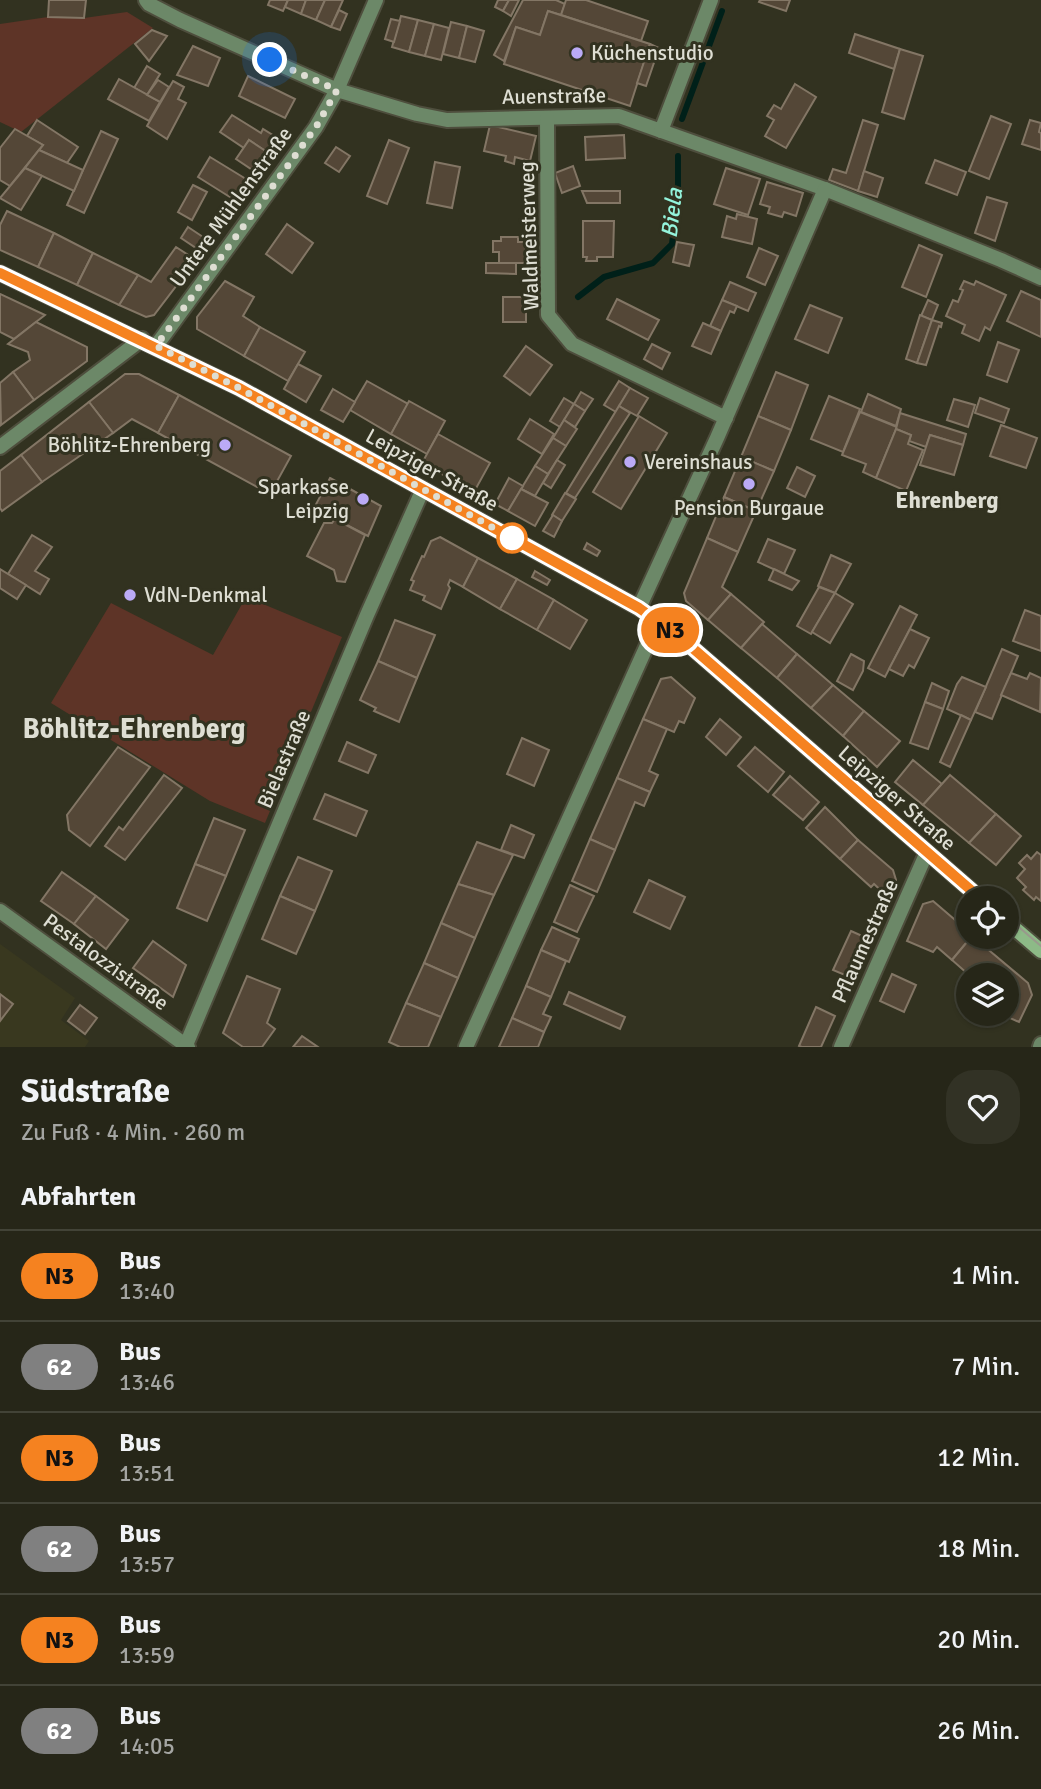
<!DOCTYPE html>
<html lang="de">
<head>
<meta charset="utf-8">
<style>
  :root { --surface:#262618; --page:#323225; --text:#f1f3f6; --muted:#a4a5a2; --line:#424337 }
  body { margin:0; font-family:Signika,sans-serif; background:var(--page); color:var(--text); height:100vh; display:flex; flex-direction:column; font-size:26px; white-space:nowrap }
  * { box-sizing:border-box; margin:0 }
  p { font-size:23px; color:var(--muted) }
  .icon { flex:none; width:38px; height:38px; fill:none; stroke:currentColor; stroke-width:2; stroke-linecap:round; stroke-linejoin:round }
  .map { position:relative; height:1047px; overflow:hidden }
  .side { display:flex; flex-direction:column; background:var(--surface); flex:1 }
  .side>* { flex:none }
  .badge { padding:0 14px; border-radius:23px; font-size:24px; line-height:46px }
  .tools { position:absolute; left:956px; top:886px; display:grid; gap:14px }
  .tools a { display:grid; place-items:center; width:63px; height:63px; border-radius:50%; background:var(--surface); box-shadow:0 2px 5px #0004,0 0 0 2px var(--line); font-size:35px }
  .you { position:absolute; width:35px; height:35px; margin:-18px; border:5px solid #fff; border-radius:50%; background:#1a73e8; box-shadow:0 0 0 10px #1a73e833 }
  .map>.badge { position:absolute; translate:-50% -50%; box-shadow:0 0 0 4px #fff }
  h2 { padding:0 21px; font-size:26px; line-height:63px }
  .round { display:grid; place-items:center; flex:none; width:74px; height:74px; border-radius:28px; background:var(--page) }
  .head { display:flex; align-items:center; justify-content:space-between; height:119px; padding:0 21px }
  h1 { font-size:33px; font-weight:800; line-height:52px }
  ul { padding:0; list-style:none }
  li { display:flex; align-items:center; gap:21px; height:91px; padding:0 21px; border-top:2px solid var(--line) }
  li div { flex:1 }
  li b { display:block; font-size:26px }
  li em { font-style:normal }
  li .badge { min-width:77px; font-weight:700; text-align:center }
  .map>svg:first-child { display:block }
  .built { fill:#39381f }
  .green { fill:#5e3427 }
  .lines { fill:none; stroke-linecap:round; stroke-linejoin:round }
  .stream { stroke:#002019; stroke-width:6 }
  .building { fill:#544737; stroke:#837665; stroke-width:2 }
  .street-casing { stroke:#4e4e3d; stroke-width:18 }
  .secondary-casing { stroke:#4e4e3d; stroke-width:18 }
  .street { stroke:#6c8868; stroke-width:14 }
  .secondary { stroke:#8dba87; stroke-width:14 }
  .tram { stroke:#99998c; stroke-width:2 }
  .line-casing { stroke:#fff; stroke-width:16 }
  .line { stroke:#f58220; stroke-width:10 }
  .walk { stroke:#deded3; stroke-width:7; stroke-dasharray:0 12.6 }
  .poi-dot { fill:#bbaaf6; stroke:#323220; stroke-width:2.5 }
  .stop-dot { fill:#fff; stroke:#f58220; stroke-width:3.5 }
  .labels { text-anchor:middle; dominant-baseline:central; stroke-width:6; stroke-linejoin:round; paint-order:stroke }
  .poi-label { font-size:21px; fill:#deded3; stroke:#323220; text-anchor:start }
  .street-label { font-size:21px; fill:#deded3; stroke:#323220 }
  .water-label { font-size:23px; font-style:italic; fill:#94f4dc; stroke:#323220 }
  .neighbourhood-label { font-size:23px; font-weight:bold; fill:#deded3; stroke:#323220 }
  .district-label { font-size:28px; font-weight:bold; fill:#deded3; stroke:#323220 }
</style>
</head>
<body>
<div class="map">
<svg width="1041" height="1047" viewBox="0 0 1041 1047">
  <rect width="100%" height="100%" fill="#323220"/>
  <polygon class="built" points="0,944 75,998 61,1020 89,1041 85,1047 0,1047"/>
  <g class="green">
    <polygon points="127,12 153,28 21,132 0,122 0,24 48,17 84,18"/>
    <polygon points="246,597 342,637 265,823 210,801 51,703 111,603 213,655"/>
  </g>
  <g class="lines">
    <g class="stream">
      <polyline points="682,119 722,11"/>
      <polyline points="578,297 604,277 653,263 672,244 678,190 678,156"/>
    </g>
  </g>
  <g class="building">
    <polygon points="49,0 86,0 84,18 48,17"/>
    <polygon points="270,0 288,0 283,11 268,5"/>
    <polygon points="288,0 306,0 301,14 285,7"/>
    <polygon points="306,0 325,0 316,20 301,14"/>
    <polygon points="325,0 343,0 331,27 316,20"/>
    <polygon points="498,0 509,0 503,11 495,7"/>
    <polygon points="509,0 519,0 511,16 503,11"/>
    <polygon points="523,0 556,0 565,4 561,15 548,11 540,35 516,27 504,61 494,55"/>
    <polygon points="566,0 586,0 648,21 641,41 561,15"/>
    <polygon points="760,0 790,0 786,11 759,2"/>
    <polygon points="339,10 347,14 340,30 331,27"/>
    <polygon points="548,11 650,44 630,106 504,64 516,27 540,35"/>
    <polygon points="401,16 418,20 409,52 392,47"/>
    <polygon points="391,19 400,21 394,42 385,39"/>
    <polygon points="418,20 434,24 425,56 409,52"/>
    <polygon points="451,22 467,26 459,58 443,54"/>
    <polygon points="434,24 449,28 441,60 425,56"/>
    <polygon points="467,26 484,31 475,62 459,58"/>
    <polygon points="152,30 167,36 149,61 135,44"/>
    <polygon points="855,34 900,49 894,69 849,53"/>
    <polygon points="650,44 659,48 646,86 637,83"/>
    <polygon points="193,46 220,58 208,86 177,75"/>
    <polygon points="900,49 923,56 904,119 882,112"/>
    <polygon points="147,66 160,74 147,95 134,88"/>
    <polygon points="248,76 295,99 285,118 239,96"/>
    <polygon points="119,79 160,102 149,121 108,99"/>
    <polygon points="158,80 169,87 160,102 147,95"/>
    <polygon points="173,81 184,87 178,99 186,103 167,139 147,126"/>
    <polygon points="795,84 816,97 786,148 765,136 774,120 767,116 774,105 781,109"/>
    <polygon points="232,115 261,133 263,129 276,137 267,152 249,140 244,148 220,132"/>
    <polygon points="991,116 1011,124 989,179 969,171"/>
    <polygon points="37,120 78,147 67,163 39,150 43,145 27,136"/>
    <polygon points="863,120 878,125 858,191 829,180 833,169 846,173"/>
    <polygon points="1030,120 1041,123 1039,132 1041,133 1041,150 1022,144"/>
    <polygon points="490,125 536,136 530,161 515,157 514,164 505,161 506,156 484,151"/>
    <polygon points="15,129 43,145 10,186 0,180 0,148"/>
    <polygon points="101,131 118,139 84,213 67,205"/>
    <polygon points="624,135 625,158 586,160 585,137"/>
    <polygon points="249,140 267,152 254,171 236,159"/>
    <polygon points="389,140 409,148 387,204 367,196"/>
    <polygon points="336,147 350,156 339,172 325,163"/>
    <polygon points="39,150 83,170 74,191 25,168"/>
    <polygon points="210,157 246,179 233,199 198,177"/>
    <polygon points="935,160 966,172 957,195 926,183"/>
    <polygon points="435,162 460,167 452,208 427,203"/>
    <polygon points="573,166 580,186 562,193 555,173"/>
    <polygon points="25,168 42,176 21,210 0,198"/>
    <polygon points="726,168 760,179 748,215 714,204"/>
    <polygon points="864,171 883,178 877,197 858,191"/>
    <polygon points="767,182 803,193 796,216 784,212 782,217 768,213 770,207 760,204"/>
    <polygon points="193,185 207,192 192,220 178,212"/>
    <polygon points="582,191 620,191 620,203 587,203"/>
    <polygon points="987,197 1007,203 995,241 975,233"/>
    <polygon points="7,211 54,233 38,267 0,250 0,225"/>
    <polygon points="737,214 757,219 752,244 722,237 727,216 736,219"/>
    <polygon points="583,221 614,221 613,257 597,257 597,261 586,261 587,257 583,257"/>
    <polygon points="287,224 313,243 292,273 266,254"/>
    <polygon points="188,227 209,241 202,252 181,238"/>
    <polygon points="54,233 93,253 77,285 38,267"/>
    <polygon points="501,237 518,237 518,242 526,242 525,263 499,263 499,252 493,252 493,241 501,241"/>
    <polygon points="677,242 694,245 689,266 673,262"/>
    <polygon points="919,245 942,255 926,297 902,287"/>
    <polygon points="176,247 196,260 154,315 146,317 119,305 138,275 151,282"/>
    <polygon points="759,248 778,256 765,285 747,277"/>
    <polygon points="93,253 138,275 119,305 77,285"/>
    <polygon points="486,263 516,263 516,274 486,273"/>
    <polygon points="225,281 254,297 243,316 260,327 244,356 197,329 197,317"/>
    <polygon points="964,281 974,285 976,281 1006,295 990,330 985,327 979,341 962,333 965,325 946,316 953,300 958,302 963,290 960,289"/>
    <polygon points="730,282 756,293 748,311 722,300"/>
    <polygon points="1021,291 1041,300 1041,337 1007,321"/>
    <polygon points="0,294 45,315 14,339 0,332"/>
    <rect x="503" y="297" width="23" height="25"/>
    <polygon points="617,299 659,320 648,340 607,319"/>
    <polygon points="722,300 737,306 734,313 730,311 721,331 710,326"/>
    <polygon points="928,300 938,305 932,320 921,316"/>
    <polygon points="810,305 842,318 828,353 795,339"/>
    <polygon points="920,315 932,320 917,363 906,359"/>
    <polygon points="932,320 942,323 941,327 939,326 926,365 917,363"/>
    <polygon points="36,322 87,347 87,361 34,400 13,372 30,360 28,352 8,344"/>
    <polygon points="703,323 721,331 711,354 692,346"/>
    <polygon points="260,327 305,352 288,381 244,356"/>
    <polygon points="998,342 1019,350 1007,382 987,375"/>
    <polygon points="652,344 670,353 662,369 644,359"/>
    <polygon points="526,346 552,365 530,395 504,376"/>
    <polygon points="298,364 321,376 306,402 284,389"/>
    <polygon points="13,372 34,400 1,425 0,383"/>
    <polygon points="776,372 808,385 791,430 758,416"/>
    <polygon points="125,374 139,374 179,395 158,433 132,419 113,433 89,402"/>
    <polygon points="367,381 408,404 391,434 350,410"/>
    <polygon points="619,381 630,388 616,412 604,405"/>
    <polygon points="630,388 648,398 637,416 619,406"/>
    <polygon points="333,389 355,402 343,422 321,410"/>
    <polygon points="581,392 593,399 585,411 574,404"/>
    <polygon points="868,394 901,409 896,426 861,412"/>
    <polygon points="179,395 291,456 270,494 158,433"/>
    <polygon points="829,396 860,409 843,452 811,439"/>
    <polygon points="564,398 574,404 560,427 550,421"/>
    <polygon points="980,398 1009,409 1004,423 975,413"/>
    <polygon points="954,399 975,405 968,427 947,420"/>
    <polygon points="409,401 445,421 427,454 391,434"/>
    <polygon points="89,402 113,433 42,482 21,455"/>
    <polygon points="574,404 585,411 575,427 564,420"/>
    <polygon points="619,406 630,413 575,498 566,493"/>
    <polygon points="860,412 897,427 876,478 863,472 866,464 842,455"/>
    <polygon points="900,413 966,434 963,445 930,435 926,447 909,441 911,435 896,429"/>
    <polygon points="639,416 667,433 621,509 593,492"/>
    <polygon points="758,416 791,430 774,471 741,457"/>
    <polygon points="530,419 554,434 542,454 518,439"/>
    <polygon points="564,420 577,429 566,446 553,438"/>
    <polygon points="1001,425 1037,438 1026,468 990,456"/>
    <polygon points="896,429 911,435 908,444 923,450 906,491 876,478"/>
    <polygon points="438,434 490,463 474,492 422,463"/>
    <polygon points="930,435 963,445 954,475 920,465"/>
    <polygon points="553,438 566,446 548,474 535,466"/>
    <polygon points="21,455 42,482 2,511 0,508 0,471"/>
    <polygon points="741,457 774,471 756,511 724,497"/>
    <polygon points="557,460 565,465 551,488 543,483"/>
    <polygon points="535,466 548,474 535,496 521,489"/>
    <polygon points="797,467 815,476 805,497 787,488"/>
    <polygon points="330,478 381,506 368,536 314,508"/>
    <polygon points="509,478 523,486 508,511 495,504"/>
    <polygon points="521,489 548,503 535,526 508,511"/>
    <polygon points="565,493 576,499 562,521 552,515"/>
    <polygon points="724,497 756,511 738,552 707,538"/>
    <polygon points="553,515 562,521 554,537 543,531"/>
    <polygon points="335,519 365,535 345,582 337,581 334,570 307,556 324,523 332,523"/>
    <polygon points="32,535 52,547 35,571 49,579 40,594 8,574"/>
    <polygon points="440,537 478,558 463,587 450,580 448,585 450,588 441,609 423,600 425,596 410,590 414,581 411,580 422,556 424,557 431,541"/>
    <polygon points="707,538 738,552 722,587 731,594 708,620 686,601 684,593"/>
    <polygon points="768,539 795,550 784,574 758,562"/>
    <polygon points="587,543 600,551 597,556 584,549"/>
    <polygon points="831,555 851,564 835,593 818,586"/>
    <polygon points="478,558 517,579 500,609 463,587"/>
    <polygon points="0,569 26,585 17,599 0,588"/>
    <polygon points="774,569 799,581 792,590 769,580"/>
    <polygon points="535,571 550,580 547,585 532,577"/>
    <polygon points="517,579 554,600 537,630 500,609"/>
    <polygon points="819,587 835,593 811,634 797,626"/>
    <polygon points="835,593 853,604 830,643 812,632"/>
    <polygon points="731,594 764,622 741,648 708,620"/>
    <polygon points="554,600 587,620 570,649 537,630"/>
    <polygon points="900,606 917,615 885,677 868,668"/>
    <polygon points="1025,610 1041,616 1041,651 1013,641"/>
    <polygon points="395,620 435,635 417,678 378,661"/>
    <polygon points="762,624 797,654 777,678 741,648"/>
    <polygon points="910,629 929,638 914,668 909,665 903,676 889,669"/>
    <polygon points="1002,649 1018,656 992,719 975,712"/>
    <polygon points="797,654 833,685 811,708 777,678"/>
    <polygon points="851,654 864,661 863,671 853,690 837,681"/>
    <polygon points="378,661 417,678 399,722 374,711 376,708 360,700"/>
    <polygon points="1011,673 1027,679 1030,673 1041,678 1040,712 1001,695"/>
    <polygon points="671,677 695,698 684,723 679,721 674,732 643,719 661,679"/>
    <polygon points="962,677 986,687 971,720 947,709 957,684"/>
    <polygon points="932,683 949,691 943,709 925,702"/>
    <polygon points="833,685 864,711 843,736 811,708"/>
    <polygon points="925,702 943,709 928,749 910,743"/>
    <polygon points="864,711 900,741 877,767 843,736"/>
    <polygon points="961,715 971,720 950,767 940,762"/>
    <polygon points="643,719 667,729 649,771 658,775 650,792 617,778"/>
    <polygon points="720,719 741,737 726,755 706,737"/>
    <polygon points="522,738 549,750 534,786 507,774"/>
    <polygon points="347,742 376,755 368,773 339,761"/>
    <polygon points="118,747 150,767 90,846 69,830 67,815"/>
    <polygon points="755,747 784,772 768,792 738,766"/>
    <polygon points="913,760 942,784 923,805 895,782"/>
    <polygon points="164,775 182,788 125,860 105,846 119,827 123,830"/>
    <polygon points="950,775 996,814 969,843 923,805"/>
    <polygon points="790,776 819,802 803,820 773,795"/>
    <polygon points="617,778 650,792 644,806 635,802 615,850 590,839"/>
    <polygon points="325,794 367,811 356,836 314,819"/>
    <polygon points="825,807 858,840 840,859 806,828"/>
    <polygon points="996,814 1021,836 996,865 969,843"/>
    <polygon points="214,818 245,830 226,876 195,864"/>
    <polygon points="511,825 534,835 524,858 501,850"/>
    <polygon points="590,839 615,850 597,892 572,881"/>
    <polygon points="858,840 893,870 896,880 888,897 874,884 871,887 840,859"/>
    <polygon points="477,842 513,855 494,895 458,884"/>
    <polygon points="1037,852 1041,855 1041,901 1036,897 1034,900 1023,890 1026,887 1017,878 1025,869 1019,863 1027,855 1031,859"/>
    <polygon points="298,857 332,871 315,911 280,896"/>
    <polygon points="195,864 226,876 207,921 177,908"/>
    <polygon points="62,872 96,896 74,924 41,901"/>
    <polygon points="649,880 685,897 670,929 634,912"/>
    <polygon points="458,884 494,895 475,938 441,923"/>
    <polygon points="570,885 594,896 577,932 554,922"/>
    <polygon points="96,896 128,920 106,949 74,924"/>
    <polygon points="280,896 315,911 296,954 262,939"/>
    <polygon points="933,901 968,931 968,936 972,936 952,960 937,947 933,952 907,941 923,904"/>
    <polygon points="441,923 475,938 458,978 424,963"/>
    <polygon points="552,927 579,939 569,962 541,950"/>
    <polygon points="851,931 869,939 852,978 833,970"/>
    <polygon points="972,936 1028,983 1032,995 1019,1022 999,1013 1006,1013 1006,975 969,975 952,960"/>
    <polygon points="153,941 186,965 173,997 133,968"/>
    <polygon points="541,950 566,961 551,997 526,986"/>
    <polygon points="424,963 458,978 441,1017 406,1003"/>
    <polygon points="892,974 916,985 904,1012 880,1001"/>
    <polygon points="247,976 280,989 267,1023 275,1029 262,1047 243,1047 223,1033"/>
    <polygon points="526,986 551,997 543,1014 551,1017 544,1032 512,1018"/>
    <polygon points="569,992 625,1017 620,1029 564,1004"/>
    <polygon points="0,994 13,1004 0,1021"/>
    <polygon points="406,1003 441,1017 428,1047 400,1047 389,1042"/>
    <polygon points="80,1005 97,1018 85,1034 68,1021"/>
    <polygon points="816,1007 835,1016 821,1047 802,1047 799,1046"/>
    <polygon points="512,1018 544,1032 538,1047 499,1047"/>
    <polygon points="302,1036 318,1047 293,1047"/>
  </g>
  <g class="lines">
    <g class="street-casing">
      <g id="street">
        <polyline points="146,0 149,4 180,20 337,90 417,114 447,120 619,116 825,189 1001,260 1041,278"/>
        <polyline points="547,118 548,315 572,344 726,418"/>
        <polyline points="661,131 711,0"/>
        <polyline points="156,346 316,127 337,90 376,0"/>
        <polyline points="0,447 142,339"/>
        <polyline points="639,608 717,438 825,189"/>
        <polyline points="0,911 188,1047"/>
        <polyline points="186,1045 367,615 423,489"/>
        <polyline points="466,1047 658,621"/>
        <polyline points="841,1047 927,852"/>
        <polyline points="1040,1047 1041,1044"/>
      </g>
    </g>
    <g class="secondary-casing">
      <g id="secondary">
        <polyline points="0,273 239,388 639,608 681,638 980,898"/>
        <polyline points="1006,921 1041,951"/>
      </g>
    </g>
    <use href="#street" class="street"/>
    <use href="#secondary" class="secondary"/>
    <g class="tram">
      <polyline points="142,339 241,384 625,595 660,617 986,898"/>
      <polyline points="1006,916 1041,946"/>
    </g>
  </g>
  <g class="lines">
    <g class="line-casing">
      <polyline id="line" points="0,273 239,388 639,608 681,638 980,898"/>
    </g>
    <use href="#line" class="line"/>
    <polyline class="walk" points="270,60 337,90 316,127 156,346 239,388 512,538"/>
  </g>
  <g class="poi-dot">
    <circle cx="577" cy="53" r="7"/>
    <circle cx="225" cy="445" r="7"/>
    <circle cx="630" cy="462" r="7"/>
    <circle cx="749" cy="484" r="7"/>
    <circle cx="363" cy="499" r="7"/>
    <circle cx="130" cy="595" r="7"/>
  </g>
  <circle class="stop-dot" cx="512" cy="538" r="14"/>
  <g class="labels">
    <g class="poi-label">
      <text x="591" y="53">Küchenstudio</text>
      <text x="211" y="445" text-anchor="end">Böhlitz-Ehrenberg</text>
      <text x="644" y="462">Vereinshaus</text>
      <text x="349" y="487" text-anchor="end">Sparkasse<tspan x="349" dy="24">Leipzig</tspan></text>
      <text x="749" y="508" text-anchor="middle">Pension Burgaue</text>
      <text x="144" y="595">VdN-Denkmal</text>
    </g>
    <g class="street-label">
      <text transform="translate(554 96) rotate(-1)">Auenstraße</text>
      <text transform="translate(231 207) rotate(-54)">Untere Mühlenstraße</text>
      <text transform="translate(529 236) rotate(-92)">Waldmeisterweg</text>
      <text transform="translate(432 470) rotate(29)">Leipziger Straße</text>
      <text transform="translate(284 759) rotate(-67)">Bielastraße</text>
      <text transform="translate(897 798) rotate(41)">Leipziger Straße</text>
      <text transform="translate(865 941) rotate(-66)">Pflaumestraße</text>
      <text transform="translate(106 962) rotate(36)">Pestalozzistraße</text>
    </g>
    <g class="water-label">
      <text transform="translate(672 213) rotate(-83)">Biela</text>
    </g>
    <g class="neighbourhood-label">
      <text x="947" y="500">Ehrenberg</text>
    </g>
    <g class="district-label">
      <text x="134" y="729">Böhlitz-Ehrenberg</text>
    </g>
  </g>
</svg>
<div class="tools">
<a><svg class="icon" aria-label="locate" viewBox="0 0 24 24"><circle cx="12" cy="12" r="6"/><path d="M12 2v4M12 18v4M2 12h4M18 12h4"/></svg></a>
<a><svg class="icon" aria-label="layers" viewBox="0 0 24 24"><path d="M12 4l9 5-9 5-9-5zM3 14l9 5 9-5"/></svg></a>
</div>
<div class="you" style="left:270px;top:60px"></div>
<b class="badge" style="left:670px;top:630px;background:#f58220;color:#111">N3</b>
</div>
<section class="side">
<div class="head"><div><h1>Südstraße</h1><p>Zu Fuß · 4 Min. · 260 m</p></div><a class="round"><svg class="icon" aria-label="heart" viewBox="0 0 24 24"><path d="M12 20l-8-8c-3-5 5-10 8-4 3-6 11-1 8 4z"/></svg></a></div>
<h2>Abfahrten</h2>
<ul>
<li><span class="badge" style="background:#f58220;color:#111">N3</span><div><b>Bus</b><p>13:40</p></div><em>1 Min.</em></li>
<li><span class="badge" style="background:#808080;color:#fff">62</span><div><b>Bus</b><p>13:46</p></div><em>7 Min.</em></li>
<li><span class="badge" style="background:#f58220;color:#111">N3</span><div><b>Bus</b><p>13:51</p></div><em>12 Min.</em></li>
<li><span class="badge" style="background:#808080;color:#fff">62</span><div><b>Bus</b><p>13:57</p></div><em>18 Min.</em></li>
<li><span class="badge" style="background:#f58220;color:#111">N3</span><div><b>Bus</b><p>13:59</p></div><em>20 Min.</em></li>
<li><span class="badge" style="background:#808080;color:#fff">62</span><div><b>Bus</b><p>14:05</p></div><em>26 Min.</em></li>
</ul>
</section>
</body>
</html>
